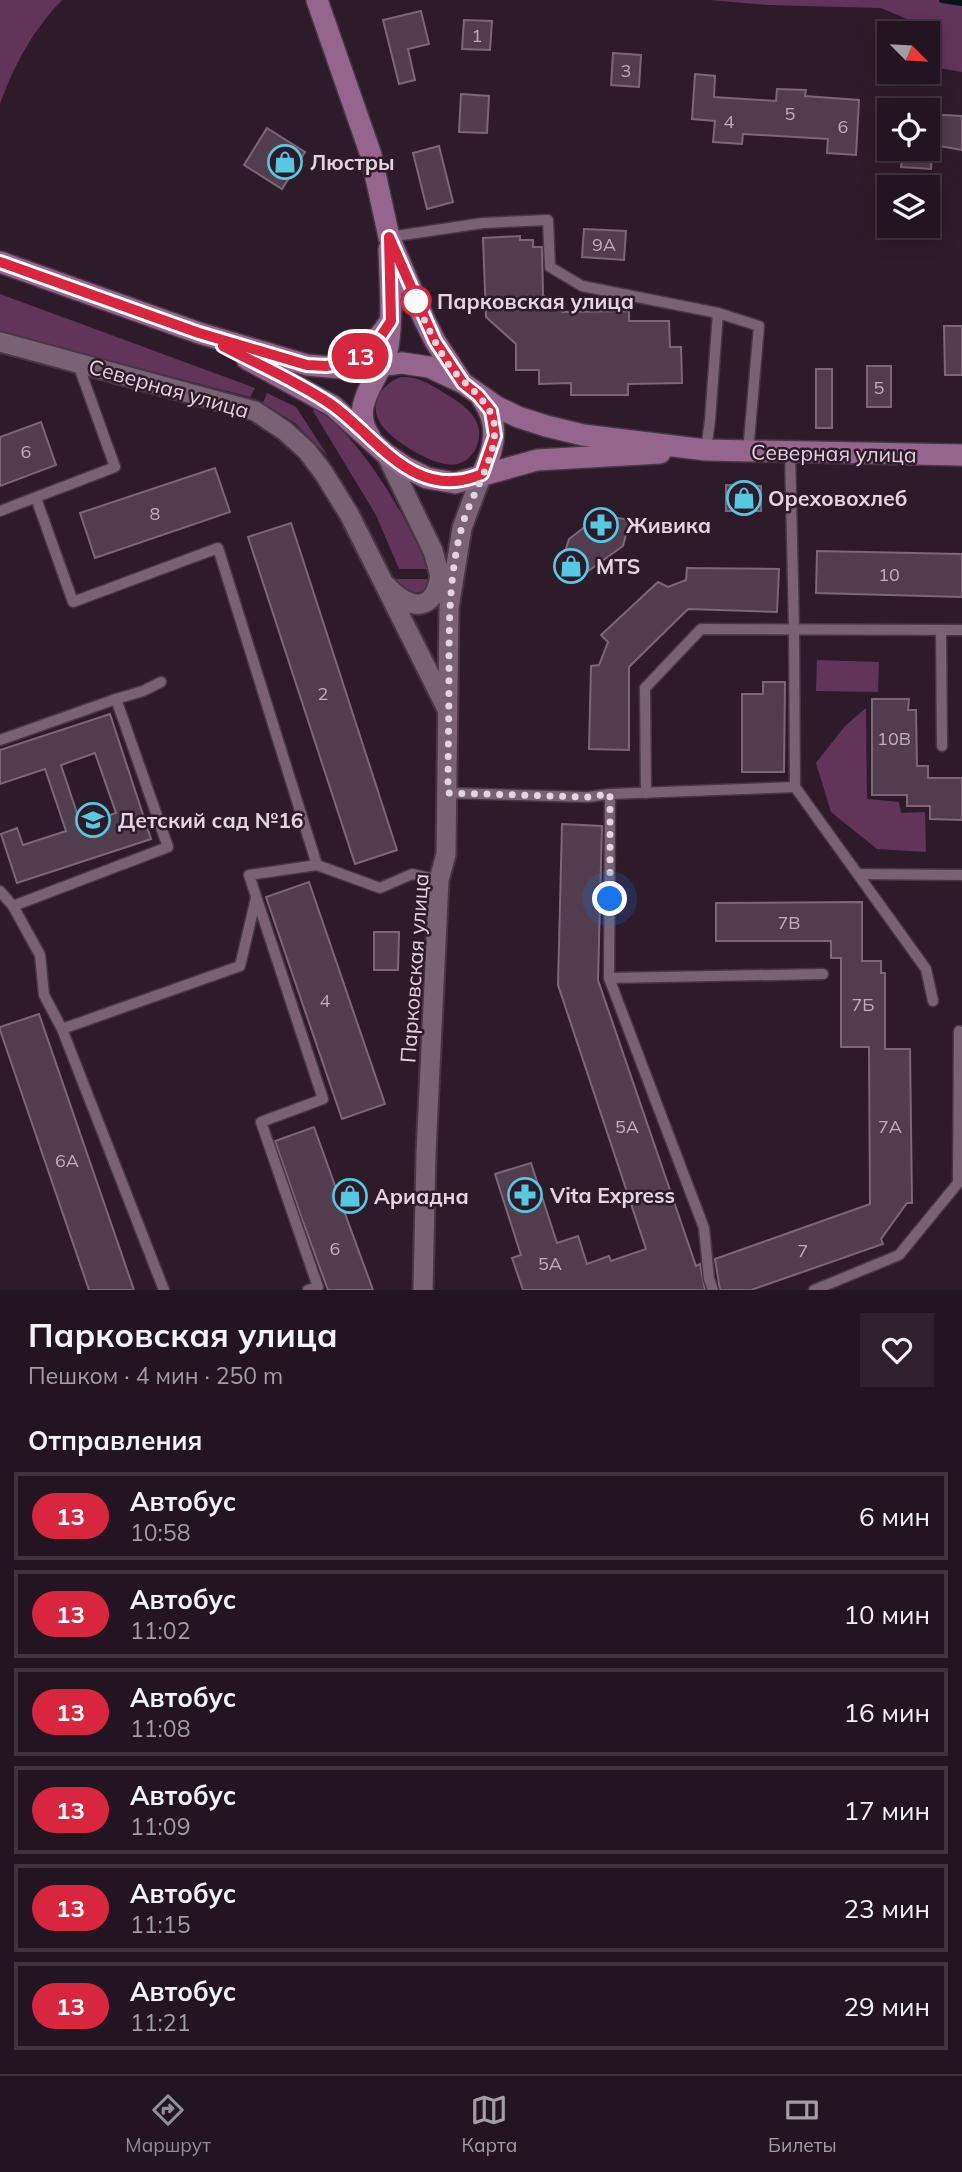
<!DOCTYPE html>
<html lang="ru">
<head>
<meta charset="utf-8">
<style>
  :root { --surface:#221420; --page:#2e212d; --text:#f1f3f6; --muted:#a29ea5; --line:#3f333e; --accent:#8c9099 }
  body { margin:0; font-family:Mulish,sans-serif; background:var(--page); color:var(--text); height:100vh; display:flex; flex-direction:column; font-size:26px; white-space:nowrap }
  * { box-sizing:border-box; margin:0 }
  p { font-size:23px; color:var(--muted) }
  .icon { flex:none; width:38px; height:38px; fill:none; stroke:currentColor; stroke-width:2; stroke-linecap:round; stroke-linejoin:round }
  .map { position:relative; height:1290px; overflow:hidden }
  .drawer { display:flex; flex-direction:column; background:var(--surface); flex:1 }
  .drawer>* { flex:none }
  .badge { padding:0 14px; border-radius:23px; font-size:24px; line-height:46px }
  .needle { width:46px; rotate:114deg }
  .controls { position:absolute; left:877px; top:21px; display:grid; gap:14px }
  .controls a { display:grid; place-items:center; width:63px; height:63px; border-radius:0px; background:var(--surface); box-shadow:0 4px 18px #0003,0 0 0 2px var(--line); font-size:35px }
  .you { position:absolute; width:35px; height:35px; margin:-18px; border:5px solid #fff; border-radius:50%; background:#1a73e8; box-shadow:0 0 0 10px #1a73e833 }
  .map>.badge { position:absolute; translate:-50% -50%; box-shadow:0 0 0 4px #fff }
  h2 { padding:0 28px; font-size:26px; line-height:63px }
  .round { display:grid; place-items:center; flex:none; width:74px; height:74px; border-radius:0px; background:var(--page) }
  .head { display:flex; align-items:center; justify-content:space-between; height:119px; padding:0 28px }
  h1 { font-size:33px; font-weight:700; line-height:52px }
  ul { padding:0; list-style:none }
  li { display:flex; align-items:center; gap:21px; height:88px; margin:0 14px 10px; padding:0 14px; border:4px solid var(--line); border-radius:0px }
  li div { flex:1 }
  li b { display:block; font-size:26px }
  li em { font-style:normal }
  li .badge { min-width:77px; font-weight:700; text-align:center }
  .tab-bar { display:flex; justify-content:space-around; align-items:center; height:98px; border-top:2px solid var(--line); background:var(--surface); font-size:19px; color:var(--muted) }
  .tab-bar a { display:grid; justify-items:center; gap:4px }
  .tab-bar .selected { color:var(--accent) }
  .map>svg:first-child { display:block }
  .green { fill:#63345a }
  .lines { fill:none; stroke-linecap:round; stroke-linejoin:round }
  .stream { stroke:#061417; stroke-width:6 }
  .building { fill:#513d4d; stroke:#7c6677; stroke-width:2; fill-rule:evenodd }
  .lane-casing { stroke:#463743; stroke-width:13 }
  .street-casing { stroke:#463743; stroke-width:23 }
  .secondary-casing { stroke:#463743; stroke-width:24 }
  .lane { stroke:#786273; stroke-width:10 }
  .street { stroke:#786273; stroke-width:19 }
  .secondary { stroke:#96658d; stroke-width:21 }
  .line-casing { stroke:#fff; stroke-width:16 }
  .line { stroke:#d7263d; stroke-width:10 }
  .walk { stroke:#e2d5df; stroke-width:7; stroke-dasharray:0 12.6 }
  .stop-dot { fill:#fff; stroke:#d7263d; stroke-width:3.5 }
  .labels { text-anchor:middle; dominant-baseline:central; stroke-width:5; stroke-linejoin:round; paint-order:stroke }
  .number-label { font-size:18px; fill:#beafba }
  .poi-label { font-size:21px; font-weight:bold; fill:#e2d5df; stroke:#2e1b2a; text-anchor:start }
  .stop-label { font-size:21px; font-weight:bold; fill:#e2d5df; stroke:#2e1b2a; text-anchor:start }
  .street-label { font-size:21px; fill:#e2d5df; stroke:#2e1b2a }
</style>
</head>
<body>
<div class="map">
<svg width="962" height="1290" viewBox="0 0 962 1290">
  <rect width="100%" height="100%" fill="#2e1b2a"/>
  <g class="green">
    <path d="M0 0H62C33 30 14 65 0 104Z"/>
    <polygon points="710,0 962,0 962,72 928,66 928,33 915,33 909,20 881,8 768,5"/>
    <polygon points="0,294 255,388 250,397 0,332"/>
    <path d="M401 377C417 376 428 383 441 391 461 403 489 419 476 448 472 456 466 462 457 464 437 469 395 442 383 427 367 407 380 384 401 377Z"/>
    <polygon points="267,393 296,407 329,458 295,423 263,403"/>
    <path d="M315 406C363 441 405 514 429 569H399L376 515 313 411Z"/>
    <path d="M395 579H430L425 590C411 596 403 591 395 579Z"/>
    <polygon points="817,660 879,662 878,692 816,691"/>
    <polygon points="866,708 867,799 899,802 901,813 925,812 926,852 877,849 831,812 816,763 845,726"/>
  </g>
  <g class="lines">
    <polyline class="stream" points="942,0 962,3"/>
  </g>
  <g class="building">
    <polygon points="421,11 429,44 408,49 415,80 399,84 383,20"/>
    <polygon points="464,20 492,21 490,50 462,49"/>
    <polygon points="613,53 641,55 639,87 611,85"/>
    <polygon points="695,74 715,76 714,97 776,101 777,89 806,90 805,96 859,100 856,155 827,153 828,139 743,134 742,144 713,142 715,121 692,119"/>
    <polygon points="461,94 489,96 487,133 459,132"/>
    <polygon points="928,114 962,116 962,150 928,144"/>
    <polygon points="267,128 305,152 282,189 244,165"/>
    <polygon points="439,146 453,202 427,209 413,153"/>
    <polygon points="903,149 932,149 931,169 901,167"/>
    <polygon points="584,229 626,231 624,260 582,257"/>
    <polygon points="520,236 520,240 533,240 533,247 542,247 543,295 562,312 629,311 629,321 669,321 670,347 681,347 682,383 628,384 628,395 571,395 571,383 539,384 539,370 516,370 516,344 486,317 483,238"/>
    <polygon points="944,326 962,326 962,375 945,375"/>
    <rect x="867" y="366" width="24" height="41"/>
    <rect x="816" y="369" width="16" height="59"/>
    <polygon points="41,422 56,465 0,486 0,437"/>
    <polygon points="215,468 230,512 95,558 80,513"/>
    <polygon points="726,485 761,486 761,511 726,511"/>
    <polygon points="600,515 630,520 623,546 587,572 560,567 569,539"/>
    <polygon points="291,523 397,850 355,864 248,537"/>
    <polygon points="817,551 962,554 962,597 816,593"/>
    <polygon points="687,568 779,569 777,612 688,609 629,667 629,750 589,749 591,666 599,665 608,642 601,635 658,582 668,587 686,580"/>
    <polygon points="763,682 785,682 784,772 742,772 742,694 763,694"/>
    <polygon points="872,699 909,699 908,710 916,710 917,766 928,766 928,778 962,778 962,820 930,819 930,806 907,806 907,795 872,795"/>
    <path d="M110 714 151 839 17 883 1 834 17 828 23 845 66 831 45 769 0 784V750ZM95 753 116 813 81 825 61 765Z"/>
    <polygon points="562,824 602,826 598,980 696,1266 700,1264 705,1290 523,1290 512,1258 521,1255 495,1174 531,1163 557,1243 578,1236 587,1264 609,1256 611,1261 646,1249 558,985"/>
    <polygon points="309,882 385,1104 342,1119 266,897"/>
    <polygon points="862,902 862,961 881,961 881,973 885,973 885,1049 910,1049 912,1203 907,1203 881,1239 883,1244 751,1290 720,1290 715,1259 870,1204 869,1047 841,1047 841,958 831,958 831,941 716,941 716,903"/>
    <polygon points="374,932 399,932 398,970 374,970"/>
    <polygon points="39,1014 134,1290 89,1290 0,1030 0,1027"/>
    <polygon points="314,1127 337,1191 357,1184 364,1201 343,1208 373,1290 328,1290 302,1219 275,1141"/>
  </g>
  <g class="lines">
    <g class="lane-casing">
      <g id="lane">
        <polyline points="389,237 483,223 548,220 550,267 582,286 718,313 759,326 748,452"/>
        <polyline points="706,450 710,420 718,313"/>
        <polyline points="790,451 794,629 795,787 926,969 933,1001"/>
        <polyline points="36,498 73,602 218,548 317,865 380,888 412,874 439,880"/>
        <polyline points="0,511 115,467 78,364"/>
        <polyline points="941,630 942,746"/>
        <polyline points="116,699 143,691 161,682"/>
        <polyline points="0,740 116,699 168,847 13,906"/>
        <polyline points="448,793 588,797 610,794 795,787"/>
        <polyline points="646,793 645,688 701,629 962,630"/>
        <polyline points="610,794 609,978 704,1228 709,1279 713,1290"/>
        <polyline points="858,874 962,875"/>
        <polyline points="0,891 13,906 40,955 44,995 62,1029 164,1290"/>
        <polyline points="609,978 823,974"/>
        <polyline points="62,1029 240,966 256,898"/>
        <polyline points="308,1290 318,1287 261,1122 323,1099 249,875 317,865"/>
        <polyline points="814,1290 899,1255 958,1183 959,1031"/>
      </g>
    </g>
    <g class="street-casing">
      <g id="street">
        <polyline points="0,342 255,411 285,431 307,451 323,472 349,514 446,707"/>
        <polyline points="386,454 433,551 446,597"/>
        <path d="M387 586C410 611 435 613 440 574"/>
        <polyline points="423,1290 426,1153 439,880 446,854 449,608 462,528 482,474"/>
      </g>
    </g>
    <g class="secondary-casing">
      <g id="secondary">
        <polyline points="317,0 371,155 389,237 424,319 435,341 460,379"/>
        <polyline points="0,262 199,333 307,365 352,369 402,363 429,367 463,383 497,407 518,417 546,426 583,435 706,450 962,455"/>
        <polyline points="247,359 333,406 386,454 405,467 427,478 455,483 537,460 660,453"/>
        <path d="M336 364C361 360 376 342 389 323"/>
        <path d="M482 399C500 423 495 448 482 474"/>
        <path d="M370 437C347 404 382 378 388 347 393 315 390 282 389 249"/>
      </g>
    </g>
    <use href="#lane" class="lane"/>
    <use href="#street" class="street"/>
    <use href="#secondary" class="secondary"/>
  </g>
  <g class="lines">
    <g class="line-casing">
      <path id="line" d="M0 262 199 333 307 365 326 366 345 363 361 355 379 339 391 321 389 237 435 341 463 383 478 395 491 411 495 436 482 474C415 503 379 439 332 405 298 382 259 365 223 346"/>
    </g>
    <use href="#line" class="line"/>
    <path class="walk" d="M416 301 415 299C425 322 435 344 449 365 463 385 489 398 494 423 499 454 472 493 463 523 449 571 449 622 449 671 449 712 448 753 448 793L588 797 610 794V899"/>
  </g>
  <defs>
    <g id="shop-ring" transform="scale(1.75)"><circle r="9.5" fill="#2e1b2a" stroke="#56c9e1" stroke-width="1.5"/><path d="M-5-2.5h2.3a2.7 3.5 0 0 1 5.4 0H5L5.5 6h-11ZM-1.5-2.5h3a1.5 2.3 0 0 0-3 0Z" fill="#56c9e1"/></g>
    <g id="pharmacy-ring" transform="scale(1.75)"><circle r="9.5" fill="#2e1b2a" stroke="#56c9e1" stroke-width="1.5"/><path d="M-2-6h4v4h4v4h-4v4h-4v-4h-4v-4h4Z" fill="#56c9e1"/></g>
    <g id="school-ring" transform="scale(1.75)"><circle r="9.5" fill="#2e1b2a" stroke="#56c9e1" stroke-width="1.5"/><path d="M0-5L7-2L0 1L-7-2ZM-4 1L0 2.5L4 1V4Q0 6-4 4Z" fill="#56c9e1"/></g>
  </defs>
  <g fill-rule="evenodd">
    <use href="#shop-ring" x="285" y="162"/>
    <use href="#shop-ring" x="744" y="498"/>
    <use href="#pharmacy-ring" x="601" y="525"/>
    <use href="#shop-ring" x="571" y="566"/>
    <use href="#school-ring" x="93" y="820"/>
    <use href="#pharmacy-ring" x="525" y="1195"/>
    <use href="#shop-ring" x="350" y="1196"/>
  </g>
  <circle class="stop-dot" cx="416" cy="301" r="14"/>
  <g class="labels">
    <g class="number-label">
      <text x="477" y="35">1</text>
      <text x="626" y="70">3</text>
      <text x="790" y="113">5</text>
      <text x="729" y="121">4</text>
      <text x="843" y="126">6</text>
      <text x="604" y="244">9А</text>
      <text x="879" y="387">5</text>
      <text x="26" y="451">6</text>
      <text x="155" y="513">8</text>
      <text x="889" y="574">10</text>
      <text x="323" y="693">2</text>
      <text x="894" y="738">10В</text>
      <text x="789" y="922">7В</text>
      <text x="325" y="1000">4</text>
      <text x="863" y="1004">7Б</text>
      <text x="627" y="1126">5А</text>
      <text x="890" y="1126">7А</text>
      <text x="67" y="1160">6А</text>
      <text x="335" y="1248">6</text>
      <text x="803" y="1250">7</text>
      <text x="550" y="1263">5А</text>
    </g>
    <g class="poi-label">
      <text x="310" y="162">Люстры</text>
      <text x="768" y="498">Ореховохлеб</text>
      <text x="626" y="525">Живика</text>
      <text x="596" y="566">MTS</text>
      <text x="118" y="820">Детский сад №16</text>
      <text x="550" y="1195">Vita Express</text>
      <text x="374" y="1196">Ариадна</text>
    </g>
    <g class="stop-label">
      <text x="437" y="301">Парковская улица</text>
    </g>
    <g class="street-label">
      <text transform="translate(169 388) rotate(16)">Северная улица</text>
      <text transform="translate(834 453) rotate(1)">Северная улица</text>
      <text transform="translate(414 968) rotate(-86)">Парковская улица</text>
    </g>
  </g>
</svg>
<div class="controls">
<a><svg class="needle" viewBox="-14 -14 28 28"><path d="M0-13l5 13h-10z" fill="#e53935"/><path d="M0 13l5-13h-10z" fill="#a29ea5"/></svg></a>
<a><svg class="icon" aria-label="locate" viewBox="0 0 24 24"><circle cx="12" cy="12" r="6"/><path d="M12 2v4M12 18v4M2 12h4M18 12h4"/></svg></a>
<a><svg class="icon" aria-label="layers" viewBox="0 0 24 24"><path d="M12 4l9 5-9 5-9-5zM3 14l9 5 9-5"/></svg></a>
</div>
<div class="you" style="left:610px;top:899px"></div>
<b class="badge" style="left:360px;top:356px;background:#d7263d;color:#fff">13</b>
</div>
<section class="drawer">
<div class="head"><div><h1>Парковская улица</h1><p>Пешком · 4 мин · 250 m</p></div><a class="round"><svg class="icon" aria-label="heart" viewBox="0 0 24 24"><path d="M12 20l-8-8c-3-5 5-10 8-4 3-6 11-1 8 4z"/></svg></a></div>
<h2>Отправления</h2>
<ul>
<li><span class="badge" style="background:#d7263d;color:#fff">13</span><div><b>Автобус</b><p>10:58</p></div><em>6 мин</em></li>
<li><span class="badge" style="background:#d7263d;color:#fff">13</span><div><b>Автобус</b><p>11:02</p></div><em>10 мин</em></li>
<li><span class="badge" style="background:#d7263d;color:#fff">13</span><div><b>Автобус</b><p>11:08</p></div><em>16 мин</em></li>
<li><span class="badge" style="background:#d7263d;color:#fff">13</span><div><b>Автобус</b><p>11:09</p></div><em>17 мин</em></li>
<li><span class="badge" style="background:#d7263d;color:#fff">13</span><div><b>Автобус</b><p>11:15</p></div><em>23 мин</em></li>
<li><span class="badge" style="background:#d7263d;color:#fff">13</span><div><b>Автобус</b><p>11:21</p></div><em>29 мин</em></li>
</ul>
</section>
<nav class="tab-bar">
<a class="selected"><svg class="icon" aria-label="directions" viewBox="0 0 24 24"><path d="M12 3l9 9-9 9-9-9zM9 14v-3h6M13 9l2 2-2 2"/></svg>Маршрут</a>
<a><svg class="icon" aria-label="map" viewBox="0 0 24 24"><path d="M3 6l6-2 6 2 6-2v14l-6 2-6-2-6 2zM9 4v14M15 6v14"/></svg>Карта</a>
<a><svg class="icon" aria-label="tickets" viewBox="0 0 24 24"><path d="M3 7h18v10H3zM15 7v10"/></svg>Билеты</a>
</nav>
</body>
</html>
